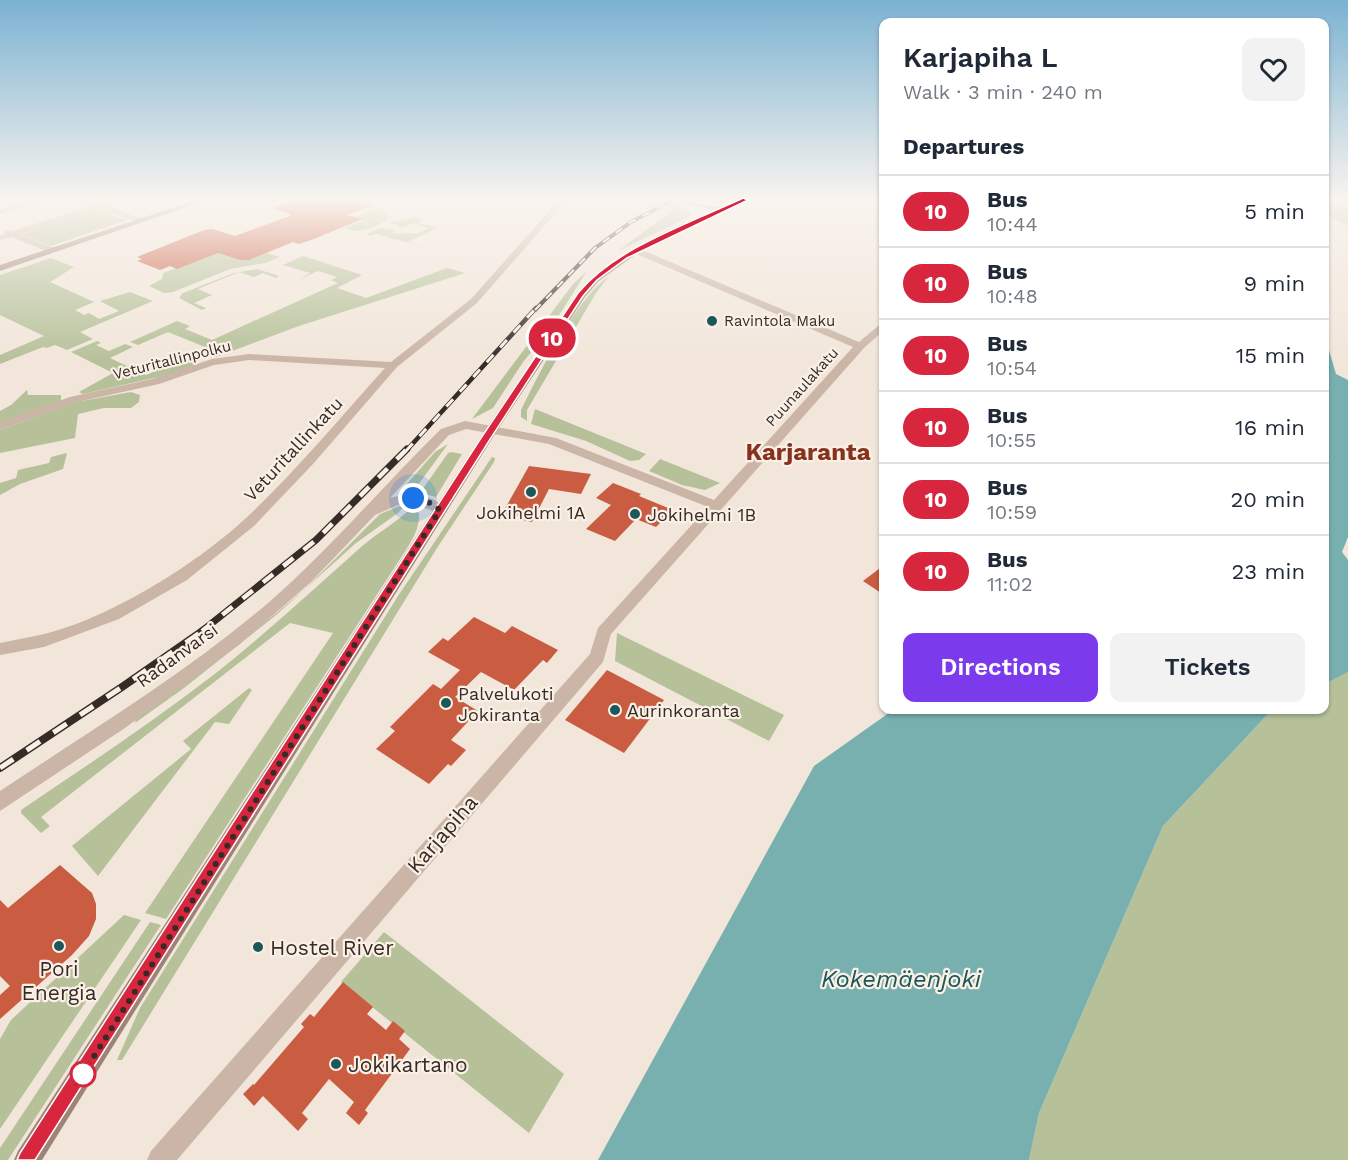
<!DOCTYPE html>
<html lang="en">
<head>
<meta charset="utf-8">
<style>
  :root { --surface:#fff; --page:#f2f2f3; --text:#1f2937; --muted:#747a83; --line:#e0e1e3; --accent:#7c3aed }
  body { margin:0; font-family:"Work Sans",sans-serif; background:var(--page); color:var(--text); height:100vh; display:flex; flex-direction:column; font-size:22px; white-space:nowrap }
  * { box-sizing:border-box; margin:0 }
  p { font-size:20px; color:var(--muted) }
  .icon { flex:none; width:33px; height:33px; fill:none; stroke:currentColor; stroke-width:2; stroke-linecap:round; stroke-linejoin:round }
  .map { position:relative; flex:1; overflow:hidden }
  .drawer { position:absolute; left:879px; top:18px; width:450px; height:696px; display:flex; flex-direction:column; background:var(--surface); border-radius:12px; box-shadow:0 2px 4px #0004 }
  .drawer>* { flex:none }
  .badge { padding:0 12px; border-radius:20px; font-size:21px; line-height:39px }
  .you { position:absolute; width:30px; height:30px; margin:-15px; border:4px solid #fff; border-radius:50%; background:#1a73e8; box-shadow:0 0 0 9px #1a73e833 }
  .map>.badge { position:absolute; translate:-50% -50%; box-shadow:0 0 0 3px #fff }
  h2 { padding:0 24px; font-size:22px; line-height:54px }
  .round { display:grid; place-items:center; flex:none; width:63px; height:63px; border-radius:12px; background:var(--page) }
  .headline { display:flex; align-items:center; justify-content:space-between; height:102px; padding:0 24px }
  h1 { font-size:28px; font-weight:600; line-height:45px }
  .action { display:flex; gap:12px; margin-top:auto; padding:12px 24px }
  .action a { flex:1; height:69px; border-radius:12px; background:var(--accent); color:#fff; font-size:24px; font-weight:600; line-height:69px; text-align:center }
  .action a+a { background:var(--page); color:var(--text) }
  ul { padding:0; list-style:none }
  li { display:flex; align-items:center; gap:18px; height:72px; padding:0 24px; border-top:2px solid var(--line) }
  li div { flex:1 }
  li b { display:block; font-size:22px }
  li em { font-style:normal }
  li .badge { min-width:66px; font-weight:700; text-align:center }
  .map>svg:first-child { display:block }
  .green { fill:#b6c19a }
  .water { fill:#78b0b0 }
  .building { fill:#c95c41 }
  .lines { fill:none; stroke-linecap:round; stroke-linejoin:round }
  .minor { fill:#cab5a6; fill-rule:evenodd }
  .secondary { fill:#9e8377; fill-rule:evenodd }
  .rail-far3-casing { stroke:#362b27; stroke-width:4 }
  .rail-far2-casing { stroke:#362b27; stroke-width:4.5 }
  .rail-far1-casing { stroke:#362b27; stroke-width:7 }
  .rail-casing { stroke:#362b27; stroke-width:8 }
  .rail-far3 { stroke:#faf0e6; stroke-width:2; stroke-dasharray:8; stroke-linecap:butt }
  .rail-far2 { stroke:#faf0e6; stroke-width:3; stroke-dasharray:10; stroke-linecap:butt }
  .rail-far1 { stroke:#faf0e6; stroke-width:4.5; stroke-dasharray:13; stroke-linecap:butt }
  .rail { stroke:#faf0e6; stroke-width:5; stroke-dasharray:16; stroke-linecap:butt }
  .line { fill:#d7263d; stroke:#fff; stroke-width:1.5 }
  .walk { stroke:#362b27; stroke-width:6; stroke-dasharray:0 10.8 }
  .poi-dot { fill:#1c5759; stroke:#faf0e6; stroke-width:2 }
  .stop-dot { fill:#fff; stroke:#d7263d; stroke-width:3 }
  .labels { text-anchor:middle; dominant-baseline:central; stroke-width:4.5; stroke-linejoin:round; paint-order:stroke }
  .far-poi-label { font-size:15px; fill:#362b27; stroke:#faf0e6; text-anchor:start }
  .far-street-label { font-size:15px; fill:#362b27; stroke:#faf0e6 }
  .street-label { font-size:18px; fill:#362b27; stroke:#faf0e6 }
  .poi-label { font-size:18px; fill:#362b27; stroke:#faf0e6; text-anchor:start }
  .near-street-label { font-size:21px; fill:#362b27; stroke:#faf0e6 }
  .near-poi-label { font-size:21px; fill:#362b27; stroke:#faf0e6; text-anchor:start }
  .district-label { font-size:24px; font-weight:bold; fill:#87321e; stroke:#faf0e6 }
  .near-water-label { font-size:24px; font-style:italic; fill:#1c5759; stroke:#faf0e6 }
</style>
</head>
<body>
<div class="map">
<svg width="1348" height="1160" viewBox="0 0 1348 1160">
  <rect width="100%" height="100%" fill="#f2e6da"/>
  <g class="green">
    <polygon points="1324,200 1348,200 1348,224 1325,209"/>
    <polygon points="671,203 688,210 690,214 689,217 618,251 673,210 669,204"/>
    <path d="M379 208 387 215 388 220C373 227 361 235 345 228L365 220 356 217Z"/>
    <polygon points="100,209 120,218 130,219 51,246 21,234"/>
    <path d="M414 217 423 220 418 223 437 228 407 242 438 251 376 234 370 236 367 234 381 228 396 230 392 233C401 235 407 232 416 234L429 228 413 223 403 228 390 223Z"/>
    <path d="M218 253C238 260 247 261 267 253L280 257 265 263 230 269 173 292 164 293 149 286 162 279 163 273Z"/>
    <polygon points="303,256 362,275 337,288 366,298 447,268 465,273 299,326 216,357 197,352 205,347 168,332 138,345 130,342 177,321 190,326 185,329 212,340 338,283 331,280 337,277 318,271 299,280 310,273 283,265"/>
    <polygon points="51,258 74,267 50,282 94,302 75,310 84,315 89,313 99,319 119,311 100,301 130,292 153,301 80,332 93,339 67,350 55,345 47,348 43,347 0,364 0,355 44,336 0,315 0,275"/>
    <polygon points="257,269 279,276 276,278 263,273 254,277 239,272 198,289 212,295 194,303 206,308 202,310 179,298 183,293 234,273"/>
    <polygon points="587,271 549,331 523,362 493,408 472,419 573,284"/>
    <path d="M609 276 596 293 527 410V421L521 417V410C540 372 575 300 609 276Z"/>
    <polygon points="97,341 101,343 96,345 109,351 125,344 133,347 110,358 146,375 187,357 198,364 167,375 83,394 79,392 113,373 71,352"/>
    <polygon points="27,390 28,395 61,395 61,401 0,424 0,411 11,405"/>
    <polygon points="131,392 140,395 139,402 131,408 104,408 78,414 75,438 0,453 0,430 76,402"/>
    <polygon points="535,409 646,454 639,460 630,461 586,441 531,424"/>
    <polygon points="448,444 412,493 398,494 435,452"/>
    <polygon points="451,452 462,454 436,497 420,493 448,453"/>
    <polygon points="67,453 63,469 20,484 0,495 0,483 16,478 18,470 49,463 51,457"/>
    <polygon points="492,457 495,458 494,462 437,548 122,1060 117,1060 140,1008 398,596"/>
    <polygon points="660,459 720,483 705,490 682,485 649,471"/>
    <polygon points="407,503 398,513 356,543 275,616 184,688 135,723 136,719 274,615 306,588 380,514"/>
    <path d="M411 508 419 513C420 528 412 541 404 553L166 919 145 913 333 633 290 623 41 817 50 826 41 833 21 813V810C86 766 153 722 216 673 266 633 313 590 361 547 377 533 396 523 411 508Z"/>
    <polygon points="617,633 784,715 769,741 615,661"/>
    <polygon points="1348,672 1348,1160 1029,1160 1039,1113 1163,826 1267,715 1278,710 1324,710 1325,684"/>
    <polygon points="249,688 252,690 229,724 215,722 98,876 72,846 191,749 183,741"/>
    <polygon points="124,915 141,920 0,1129 0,1039 11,1020"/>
    <polygon points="150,922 161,925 8,1160 0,1160 0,1148"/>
    <polygon points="384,932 564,1074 529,1133 341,982"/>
  </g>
  <g class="water">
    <polygon points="1324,333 1336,374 1348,380 1348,537 1342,552 1348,560 1348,672 1325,684"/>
    <polygon points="893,710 1278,710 1267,715 1163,826 1039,1113 1029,1160 598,1160 814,766"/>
  </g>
  <g class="building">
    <polygon points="296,200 354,200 373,205 347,215 363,219 311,240 299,244 293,242 249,260 240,260 218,253 177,269 170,266 160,270 137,261 142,259 137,257 204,230 212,229 235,236 292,215 272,208"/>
    <polygon points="529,466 591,474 581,494 549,489 532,522 518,519 520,516 502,514"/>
    <polygon points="613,483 641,494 639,496 673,510 656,527 636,519 615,541 586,529 611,505 596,498"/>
    <polygon points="884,565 884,595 863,581"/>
    <polygon points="474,617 505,633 512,626 558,650 547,663 543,660 514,690 481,672 455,697 478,711 451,740 466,750 451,766 448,764 429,784 376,749 395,731 390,727 433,684 441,689 460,670 428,652 443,638 448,641"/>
    <polygon points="607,670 664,700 624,753 565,720"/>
    <polygon points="60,865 92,893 96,904 96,919 89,936 72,955 0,1019 0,995 10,986 0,976 0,900 8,908"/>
    <polygon points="343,982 373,1007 367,1014 386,1030 393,1021 405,1031 399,1039 410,1049 365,1110 368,1113 359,1125 346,1113 354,1102 329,1079 302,1113 308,1119 298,1131 263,1096 254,1106 243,1094 253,1084 254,1085 304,1027 301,1024 310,1014 314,1017"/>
  </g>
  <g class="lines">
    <g class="minor">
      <polygon points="36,200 47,200 0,214 0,210"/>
      <polygon points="78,200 88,200 101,204 124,200 108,206 145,220 138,222 101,209 20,234 54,248 54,252 51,253 12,237 0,240 0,235 5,234 5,230 13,231 93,206"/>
      <path d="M559 200H567L477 303 397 367 313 464 254 526 187 580 119 619 44 647 0 655V643C13 640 27 638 40 635 107 620 195 565 245 519 295 472 339 419 385 368L249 360 214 365 159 384 77 402 0 430V422L70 397 152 379 212 359 249 354 391 362 471 299Z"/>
      <polygon points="1324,207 1348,221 1348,226 1324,213"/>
      <path d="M634 249H640L859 342 884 321V330L864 348 611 634 603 662 177 1160H147L151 1151 590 654 598 628 708 507 549 444 466 429 449 435 390 498C409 493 434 494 447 510L445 513 440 514 418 505 408 503 398 505 375 515 311 582 240 644 125 728 0 811V791C90 731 185 674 268 603 330 549 382 487 441 429L465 421 556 438 714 500 853 347 634 253Z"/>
    </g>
    <g class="secondary">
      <polygon points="197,200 207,200 0,271 0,265"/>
      <path d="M668 200C686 198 704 208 721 207 731 206 738 199 749 200L638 253 599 281 585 297 498 429 42 1160H14L18 1151 486 429 578 293C616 253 664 231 714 210Z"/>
    </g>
    <g class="rail-far3-casing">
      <polyline id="rail-far3" points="535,310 595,248 631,222 673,200"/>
    </g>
    <g class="rail-far2-casing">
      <polyline id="rail-far2" points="406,451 536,308"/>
    </g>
    <g class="rail-far1-casing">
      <polyline id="rail-far1" points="202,631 316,540 407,449"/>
    </g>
    <g class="rail-casing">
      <polyline id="rail" points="0,768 122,687 204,630"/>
    </g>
    <use href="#rail-far3" class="rail-far3"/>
    <use href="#rail-far2" class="rail-far2"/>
    <use href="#rail-far1" class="rail-far1"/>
    <use href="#rail" class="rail"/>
  </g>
  <linearGradient id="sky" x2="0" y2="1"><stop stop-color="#7bb2d2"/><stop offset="0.55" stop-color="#f9f4ee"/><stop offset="1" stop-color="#f9f4ee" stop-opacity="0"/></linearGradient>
  <rect width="1348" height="362" fill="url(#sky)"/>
  <path class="line" d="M743 198 748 200 627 258 597 280 583 296 489 441 35 1160H17L20 1153 479 441 578 293C615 248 690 223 743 198Z"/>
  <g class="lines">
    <polyline class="walk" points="83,1074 77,1083 440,510 428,502 413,498"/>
  </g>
  <g class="poi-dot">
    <circle cx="712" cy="321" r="6"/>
    <circle cx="531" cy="492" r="6"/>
    <circle cx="635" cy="514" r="6"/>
    <circle cx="446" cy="703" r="6"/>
    <circle cx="615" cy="710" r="6"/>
    <circle cx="59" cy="946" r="6"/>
    <circle cx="258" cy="947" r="6"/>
    <circle cx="336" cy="1064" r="6"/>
  </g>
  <circle class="stop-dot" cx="83" cy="1074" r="12"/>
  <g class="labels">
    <g class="far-poi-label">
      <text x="724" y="321">Ravintola Maku</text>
    </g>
    <g class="far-street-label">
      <text transform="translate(172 360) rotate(-14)">Veturitallinpolku</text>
      <text transform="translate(802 387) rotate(-48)">Puunaulakatu</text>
    </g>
    <g class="street-label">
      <text transform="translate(293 449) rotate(-47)">Veturitallinkatu</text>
      <text transform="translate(177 655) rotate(-36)">Radanvarsi</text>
    </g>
    <g class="poi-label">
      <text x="531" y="512" text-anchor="middle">Jokihelmi 1A</text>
      <text x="647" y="514">Jokihelmi 1B</text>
      <text x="458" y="693">Palvelukoti<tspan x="458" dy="21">Jokiranta</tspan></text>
      <text x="627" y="710">Aurinkoranta</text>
    </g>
    <g class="near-street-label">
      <text transform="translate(442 834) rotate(-49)">Karjapiha</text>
    </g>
    <g class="near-poi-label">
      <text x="270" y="947">Hostel River</text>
      <text x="59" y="968" text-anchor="middle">Pori<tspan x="59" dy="24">Energia</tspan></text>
      <text x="348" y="1064">Jokikartano</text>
    </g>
    <g class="district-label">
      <text x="808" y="452">Karjaranta</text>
    </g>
    <g class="near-water-label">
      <text x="901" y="979">Kokemäenjoki</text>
    </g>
  </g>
</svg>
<div class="you" style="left:413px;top:498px"></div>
<b class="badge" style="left:552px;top:338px;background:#d7263d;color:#fff">10</b>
<section class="drawer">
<div class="headline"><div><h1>Karjapiha L</h1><p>Walk · 3 min · 240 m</p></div><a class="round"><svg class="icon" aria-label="heart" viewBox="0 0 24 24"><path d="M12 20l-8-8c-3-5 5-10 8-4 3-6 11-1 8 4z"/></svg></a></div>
<h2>Departures</h2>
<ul>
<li><span class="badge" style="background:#d7263d;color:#fff">10</span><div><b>Bus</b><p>10:44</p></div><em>5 min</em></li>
<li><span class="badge" style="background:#d7263d;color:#fff">10</span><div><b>Bus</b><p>10:48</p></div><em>9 min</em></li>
<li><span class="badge" style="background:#d7263d;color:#fff">10</span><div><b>Bus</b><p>10:54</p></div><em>15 min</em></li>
<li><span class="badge" style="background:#d7263d;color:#fff">10</span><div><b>Bus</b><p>10:55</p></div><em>16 min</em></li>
<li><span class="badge" style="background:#d7263d;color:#fff">10</span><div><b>Bus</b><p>10:59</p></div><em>20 min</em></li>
<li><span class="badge" style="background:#d7263d;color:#fff">10</span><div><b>Bus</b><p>11:02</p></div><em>23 min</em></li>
</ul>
<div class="action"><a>Directions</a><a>Tickets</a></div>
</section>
</div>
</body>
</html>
